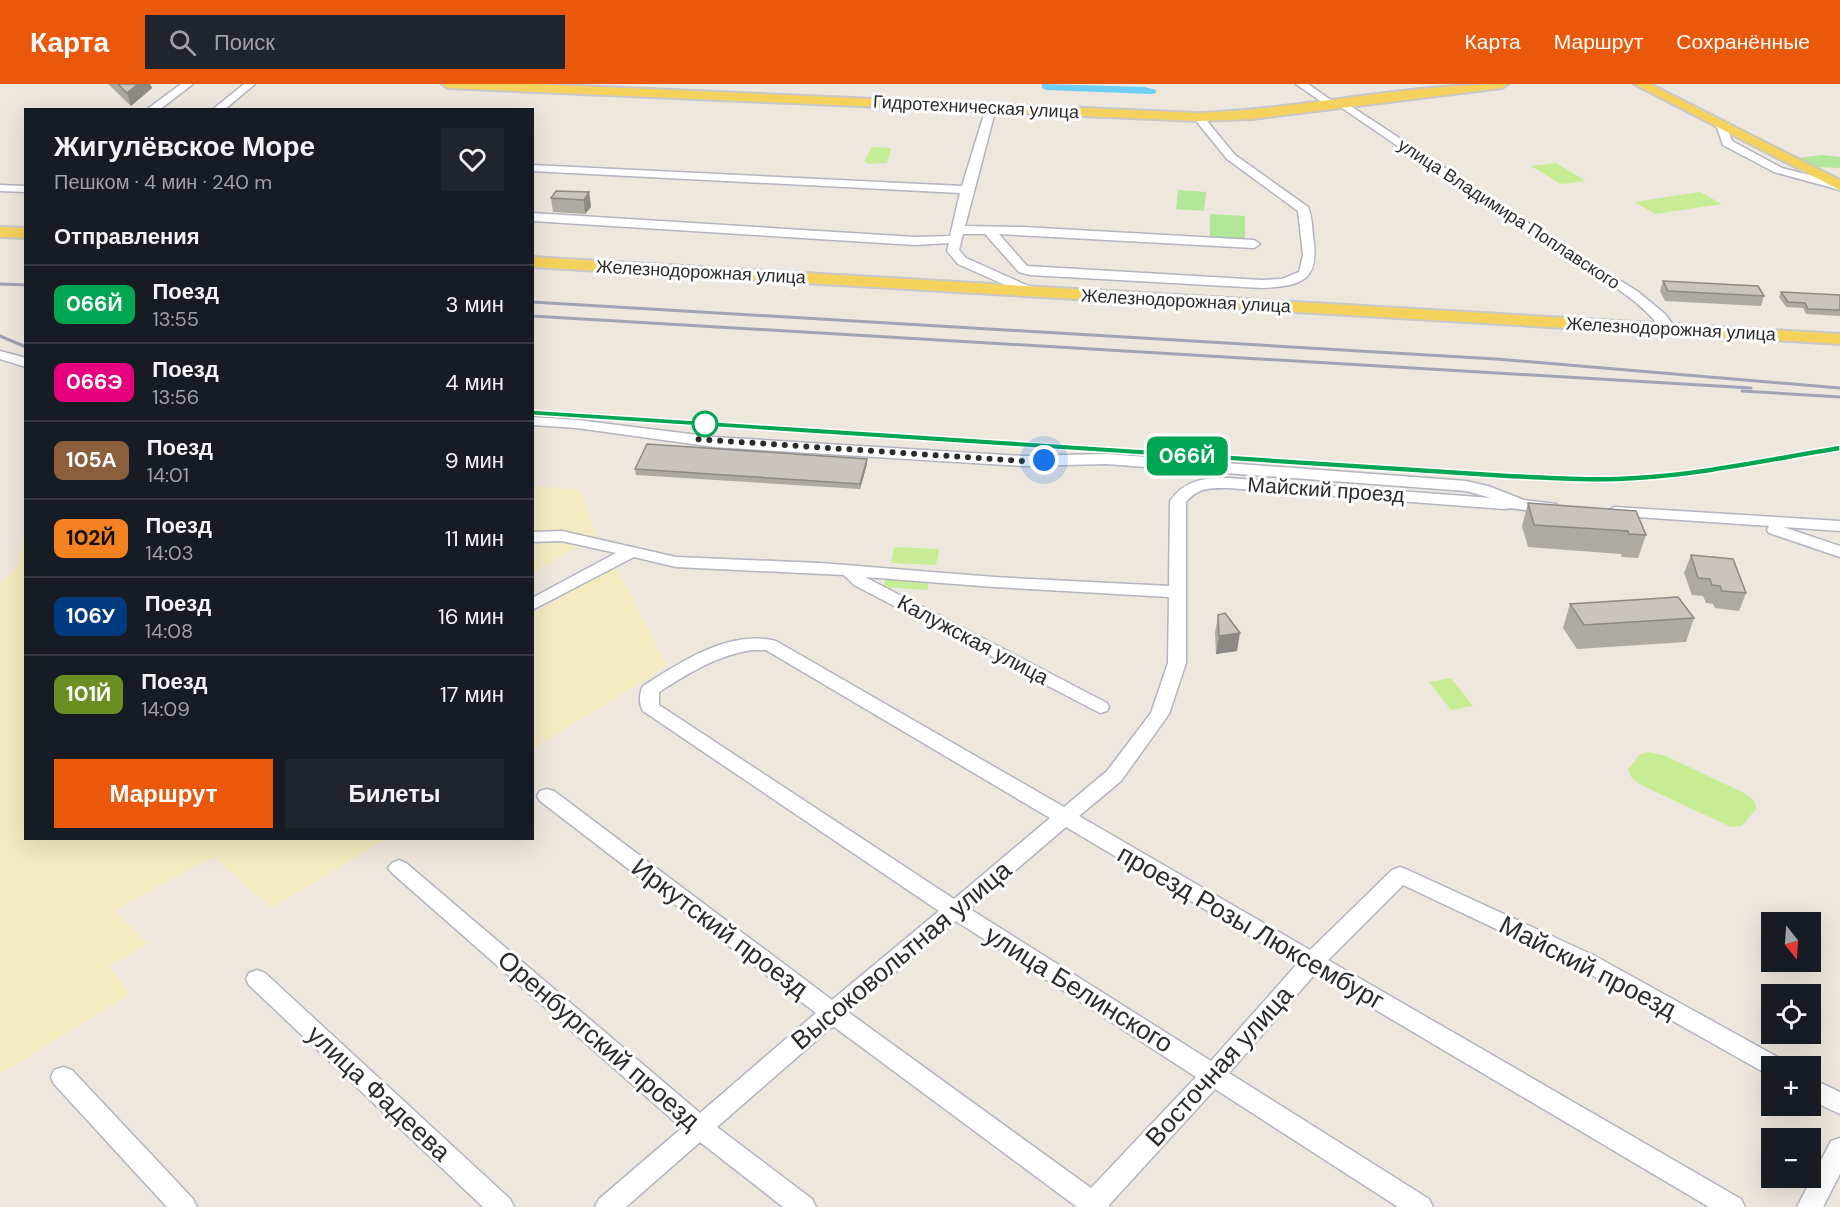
<!DOCTYPE html>
<html lang="ru">
<head>
<meta charset="utf-8">
<style>
  :root { --surface:#171b24; --page:#20242c; --text:#f1f3f6; --muted:#9ea1a6; --line:#363941; --accent:#ea580c }
  body { margin:0; font-family:"DM Sans",sans-serif; background:var(--page); color:var(--text); height:100vh; display:flex; flex-direction:column; font-size:22px; white-space:nowrap }
  * { box-sizing:border-box; margin:0 }
  p { font-size:20px; color:var(--muted) }
  .icon { flex:none; width:33px; height:33px; fill:none; stroke:currentColor; stroke-width:2; stroke-linecap:round; stroke-linejoin:round }
  .map { position:relative; flex:1; overflow:hidden }
  .drawer { position:absolute; left:24px; top:24px; width:510px; height:732px; display:flex; flex-direction:column; background:var(--surface); border-radius:0px; box-shadow:0 6px 24px #0002 }
  .drawer>* { flex:none }
  .badge { padding:0 12px; border-radius:9px; font-size:21px; line-height:39px }
  .needle { width:39px; rotate:163deg }
  .fabs { position:absolute; left:1761px; top:828px; display:grid; gap:12px }
  .fabs a { display:grid; place-items:center; width:60px; height:60px; border-radius:0px; background:var(--surface); box-shadow:0 6px 24px #0002; font-size:30px }
  .you { position:absolute; width:30px; height:30px; margin:-15px; border:4px solid #fff; border-radius:50%; background:#1a73e8; box-shadow:0 0 0 9px #1a73e833 }
  .map>.badge { position:absolute; translate:-50% -50%; box-shadow:0 0 0 3px #fff }
  h2 { padding:0 30px; font-size:22px; line-height:54px }
  .round { display:grid; place-items:center; flex:none; width:63px; height:63px; border-radius:0px; background:var(--page) }
  .head { display:flex; align-items:center; justify-content:space-between; height:102px; padding:0 30px }
  h1 { font-size:28px; font-weight:600; line-height:45px }
  .action { display:flex; gap:12px; margin-top:auto; padding:12px 30px }
  .action a { flex:1; height:69px; border-radius:0px; background:var(--accent); color:#fff; font-size:24px; font-weight:600; line-height:69px; text-align:center }
  .action a+a { background:var(--page); color:var(--text) }
  ul { padding:0; list-style:none }
  li { display:flex; align-items:center; gap:18px; height:78px; padding:0 30px; border-top:2px solid var(--line) }
  li div { flex:1 }
  li b { display:block; font-size:22px }
  li em { font-style:normal }
  li .badge { min-width:66px; font-weight:700; text-align:center }
  header { display:flex; align-items:center; gap:36px; box-sizing:border-box; height:84px; padding:0 30px; background:var(--accent); color:#fff }
  header strong { font-size:28px }
  nav { display:flex; gap:33px; margin-inline-start:auto; font-size:21px }
  .search { width:420px; height:54px; background:var(--page); display:flex; align-items:center; gap:15px; box-sizing:border-box; padding:0 21px; border-radius:0px; color:var(--muted); font-size:22px }
  .map>svg:first-child { display:block }
  .green { fill:#b2e698 }
  .sand { fill:#f3ecc0 }
  .pitch { fill:#c7ed94 }
  .water { fill:#6ecef3 }
  .lines { fill:none; stroke-linecap:round; stroke-linejoin:round }
  .minor-casing { stroke:#b2b4c0; stroke-width:3 }
  .major-casing { stroke:#c8c8c8; stroke-width:4 }
  .minor { fill:#fff; fill-rule:evenodd }
  .major { fill:#f5d25b; fill-rule:evenodd }
  .rail { stroke:#a0a3b6; stroke-width:3 }
  .wall { fill:#ada9a3 }
  .shaded-wall { fill:#8d8984 }
  .building { fill:#c9c4bd; stroke:#8d8984; stroke-width:1.5 }
  .line { fill:#00a651; stroke:#fff; stroke-width:1.5 }
  .walk { stroke:#2c2c2c; stroke-width:6; stroke-dasharray:0 10.8 }
  .stop-dot { fill:#fff; stroke:#00a651; stroke-width:3 }
  .labels { text-anchor:middle; dominant-baseline:central; stroke-width:6; stroke-linejoin:round; paint-order:stroke }
  .far-street-label { font-size:18px; fill:#2c2c2c; stroke:#fff }
  .street-label { font-size:21px; fill:#2c2c2c; stroke:#fff }
  .near-street-label { font-size:26px; fill:#2c2c2c; stroke:#fff }
</style>
</head>
<body>
<header>
<strong>Карта</strong>
<div class="search"><svg class="icon" aria-label="search" viewBox="0 0 24 24"><circle cx="10" cy="10" r="6"/><path d="M15 15l6 6"/></svg>Поиск</div>
<nav><a>Карта</a><a>Маршрут</a><a>Сохранённые</a></nav>
</header>
<div class="map">
<svg width="1840" height="1123" viewBox="0 0 1840 1123">
  <rect width="100%" height="100%" fill="#eee7de"/>
  <g class="green">
    <polygon points="1822,71 1840,73 1840,84 1817,83 1798,74"/>
    <polygon points="1178,106 1206,108 1204,127 1176,125"/>
    <polygon points="1210,130 1245,132 1245,156 1210,154"/>
  </g>
  <g class="sand">
    <polygon points="532,402 580,406 596,451 533,489"/>
    <polygon points="25,442 26,754 386,755 272,824 213,773 114,826 148,860 109,882 130,910 0,990 0,499 18,481"/>
    <polygon points="616,483 667,582 533,665 533,529"/>
  </g>
  <g class="pitch">
    <polygon points="872,63 891,64 887,79 869,80 864,78"/>
    <polygon points="1556,79 1586,97 1561,100 1531,82"/>
    <polygon points="1700,108 1722,120 1655,130 1634,118"/>
    <polygon points="894,463 939,465 936,481 891,479"/>
    <polygon points="886,492 929,495 928,506 884,503"/>
    <polygon points="1451,594 1473,622 1451,626 1429,598"/>
    <polygon points="1648,668 1666,672 1746,710 1755,718 1756,725 1742,742 1731,743 1641,701 1631,693 1628,686 1639,671"/>
  </g>
  <polygon class="water" points="1042,0 1145,3 1156,6 1156,9 1151,10 1046,6 1042,4"/>
  <g class="lines">
    <g class="minor-casing">
      <g id="minor">
        <polygon points="181,0 193,0 159,26 146,26"/>
        <polygon points="244,0 255,0 224,26 212,26"/>
        <polygon points="1296,0 1308,0 1338,21 1329,23"/>
        <path d="M1343 17 1556 157 1637 207 1665 230 1676 245 1674 248H1664C1635 208 1588 188 1547 162 1477 118 1409 69 1339 22L1338 20Z"/>
        <path d="M991 21 996 24 965 142 1023 143 1254 156 1260 160 1254 164 999 150 1027 182 1262 196 1282 195 1299 188 1303 171 1298 127 1227 75 1193 33 1198 30 1202 31 1235 71 1308 123C1312 132 1312 142 1313 152 1320 196 1303 202 1262 204L1030 191 1019 188 985 150H963L959 166 966 174 1035 205 1037 208 1030 212 958 180 947 167 949 159 915 161 532 137V129L915 153 950 152 960 109 532 87V81L962 102 986 24Z"/>
        <polygon points="1721,38 1726,41 1732,57 1782,84 1840,99 1840,106 1774,88 1723,61 1716,41"/>
        <polygon points="0,101 26,102 26,108 0,107"/>
        <polygon points="0,267 26,274 26,283 0,275"/>
        <path d="M532 333 577 336 714 353 1023 372 1106 370 1466 397 1488 402 1524 416 1556 420 1558 423C1546 436 1518 421 1504 425L1228 404C1210 404 1199 403 1186 418V579L1169 630 1121 697 1079 732 1310 866 1392 786 1400 783 1408 786 1595 872 1781 975 1785 982H1772V991L1765 989 1579 884 1403 801 1328 876 1741 1115 1745 1123H1709L1315 890 1229 989 1429 1115 1433 1123H1398L1215 1005 1109 1121 1110 1123H1077L833 942 717 1043 812 1115 816 1123H783L700 1058 626 1123H595L599 1115 682 1044 392 789 388 784 392 779 399 776 406 779 700 1029 816 929 540 717 537 712 540 707 547 705 554 707 832 916 939 827 643 627C639 621 639 609 643 602 681 578 729 545 776 557L1064 723 1107 687 1151 629 1168 579 1169 513 994 503 865 493 1107 619 1109 623 1107 627 1100 629 854 501 844 491 676 483 634 473 532 526V514L616 469 562 457 532 458V448L562 447 676 473 820 479 994 493 1169 502 1170 417C1185 396 1203 394 1228 394L1491 414 1466 407 1106 380 1023 382 714 363 577 344 532 341ZM753 566H766L1050 734 954 815 659 621V608C689 589 717 571 753 566ZM1066 743 1297 880 1211 977 970 825ZM956 837 1196 993 1091 1104 848 928Z"/>
        <polygon points="1614,423 1840,437 1840,447 1783,443 1840,462 1840,473 1769,449 1767,446 1769,442 1608,431 1606,428"/>
        <polygon points="257,886 265,889 510,1115 514,1123 483,1123 249,901 246,895 249,889"/>
        <polygon points="63,983 72,986 193,1115 197,1123 167,1123 54,1000 51,993 54,986"/>
        <polygon points="1810,994 1840,1008 1840,1030 1810,1016"/>
        <polygon points="1840,1054 1840,1090 1823,1123 1797,1123 1831,1057"/>
      </g>
    </g>
    <g class="major-casing">
      <g id="major">
        <path d="M442 0H534L1198 29C1302 25 1405 0 1508 0L1502 4 1252 35 1198 37 448 4Z"/>
        <polygon points="1634,0 1650,0 1840,96 1840,106"/>
        <polygon points="0,143 26,144 26,154 0,153"/>
        <polygon points="532,173 1840,250 1840,260 532,183"/>
      </g>
    </g>
    <use href="#minor" class="minor"/>
    <use href="#major" class="major"/>
    <g class="rail">
      <polyline points="0,200 26,201"/>
      <polyline points="532,218 1496,275 1840,304"/>
      <polyline points="532,232 1751,304"/>
      <polyline points="0,252 26,263"/>
      <polyline points="1742,307 1840,313"/>
      <path d="M532 329 1572 395C1663 397 1751 379 1840 364"/>
    </g>
  </g>
  <g class="wall">
    <polygon points="108,0 150,0 152,4 131,22"/>
    <polygon points="589,108 591,123 585,130 553,128 551,114"/>
    <polygon points="1663,197 1764,212 1761,222 1665,217 1660,207"/>
    <polygon points="1781,208 1840,211 1840,232 1806,230 1803,224 1786,223 1779,213"/>
    <polygon points="867,380 860,405 636,391 635,385"/>
    <polygon points="1528,419 1646,451 1638,474 1622,473 1621,470 1528,463 1522,442"/>
    <polygon points="1691,471 1746,509 1739,527 1715,524 1713,520 1706,519 1703,512 1692,511 1684,489"/>
    <polygon points="1570,520 1694,534 1686,558 1577,565 1563,544"/>
    <polygon points="1218,531 1237,567 1216,570 1215,549"/>
  </g>
  <g class="shaded-wall">
    <polygon points="138,0 150,0 152,4 131,22 127,9"/>
    <polygon points="589,108 591,123 585,130 584,116"/>
    <polygon points="867,375 867,380 860,405 860,400"/>
    <polygon points="1240,549 1237,567 1216,570 1219,552"/>
  </g>
  <g class="building">
    <polygon points="118,0 138,0 127,9"/>
    <polygon points="556,107 589,108 584,116 551,114"/>
    <polygon points="1663,197 1758,202 1764,212 1668,207"/>
    <polygon points="1781,208 1840,211 1840,226 1808,225 1805,219 1788,218"/>
    <polygon points="647,360 867,375 860,400 635,385"/>
    <polygon points="1528,419 1636,427 1646,451 1629,450 1628,447 1534,441"/>
    <polygon points="1691,471 1733,475 1746,509 1722,507 1720,502 1712,501 1710,495 1698,494"/>
    <polygon points="1678,513 1694,534 1584,541 1570,520"/>
    <polygon points="1225,529 1240,549 1219,552 1218,531"/>
  </g>
  <path class="line" d="M532 326 1508 389C1550 391 1593 394 1636 391 1704 387 1772 372 1840 361V367C1772 378 1704 393 1636 397 1593 400 1550 397 1508 395L529 331V327Z"/>
  <g class="lines">
    <polyline class="walk" points="705,340 695,355 1023,377 1044,376"/>
  </g>
  <circle class="stop-dot" cx="705" cy="340" r="12"/>
  <g class="labels">
    <g class="far-street-label">
      <text transform="translate(976 23) rotate(3)">Гидротехническая улица</text>
      <text transform="translate(1509 130) rotate(33)">улица Владимира Поплавского</text>
      <text transform="translate(701 188) rotate(3)">Железнодорожная улица</text>
      <text transform="translate(1186 217) rotate(3)">Железнодорожная улица</text>
      <text transform="translate(1671 245) rotate(3)">Железнодорожная улица</text>
    </g>
    <g class="street-label">
      <text transform="translate(1326 406) rotate(4)">Майский проезд</text>
      <text transform="translate(973 556) rotate(28)">Калужская улица</text>
    </g>
    <g class="near-street-label">
      <text transform="translate(1251 843) rotate(30)">проезд Розы Люксембург</text>
      <text transform="translate(720 844) rotate(37)">Иркутский проезд</text>
      <text transform="translate(901 871) rotate(-40)">Высоковольтная улица</text>
      <text transform="translate(1588 883) rotate(27)">Майский проезд</text>
      <text transform="translate(1079 905) rotate(32)">улица Белинского</text>
      <text transform="translate(599 956) rotate(41)">Оренбургский проезд</text>
      <text transform="translate(1219 982) rotate(-48)">Восточная улица</text>
      <text transform="translate(379 1009) rotate(43)">улица Фадеева</text>
    </g>
  </g>
</svg>
<div class="fabs">
<a><svg class="needle" viewBox="-14 -14 28 28"><path d="M0-13l5 13h-10z" fill="#e53935"/><path d="M0 13l5-13h-10z" fill="#9ea1a6"/></svg></a>
<a><svg class="icon" aria-label="locate" viewBox="0 0 24 24"><circle cx="12" cy="12" r="6"/><path d="M12 2v4M12 18v4M2 12h4M18 12h4"/></svg></a>
<a>+</a>
<a>−</a>
</div>
<div class="you" style="left:1044px;top:376px"></div>
<b class="badge" style="left:1187px;top:372px;background:#00a651;color:#fff">066Й</b>
<section class="drawer">
<div class="head"><div><h1>Жигулёвское Море</h1><p>Пешком · 4 мин · 240 m</p></div><a class="round"><svg class="icon" aria-label="heart" viewBox="0 0 24 24"><path d="M12 20l-8-8c-3-5 5-10 8-4 3-6 11-1 8 4z"/></svg></a></div>
<h2>Отправления</h2>
<ul>
<li><span class="badge" style="background:#00a651;color:#fff">066Й</span><div><b>Поезд</b><p>13:55</p></div><em>3 мин</em></li>
<li><span class="badge" style="background:#e6007e;color:#fff">066Э</span><div><b>Поезд</b><p>13:56</p></div><em>4 мин</em></li>
<li><span class="badge" style="background:#8b5e3c;color:#fff">105А</span><div><b>Поезд</b><p>14:01</p></div><em>9 мин</em></li>
<li><span class="badge" style="background:#f58220;color:#111">102Й</span><div><b>Поезд</b><p>14:03</p></div><em>11 мин</em></li>
<li><span class="badge" style="background:#003b80;color:#fff">106У</span><div><b>Поезд</b><p>14:08</p></div><em>16 мин</em></li>
<li><span class="badge" style="background:#6b8e23;color:#fff">101Й</span><div><b>Поезд</b><p>14:09</p></div><em>17 мин</em></li>
</ul>
<div class="action"><a>Маршрут</a><a>Билеты</a></div>
</section>
</div>
</body>
</html>
